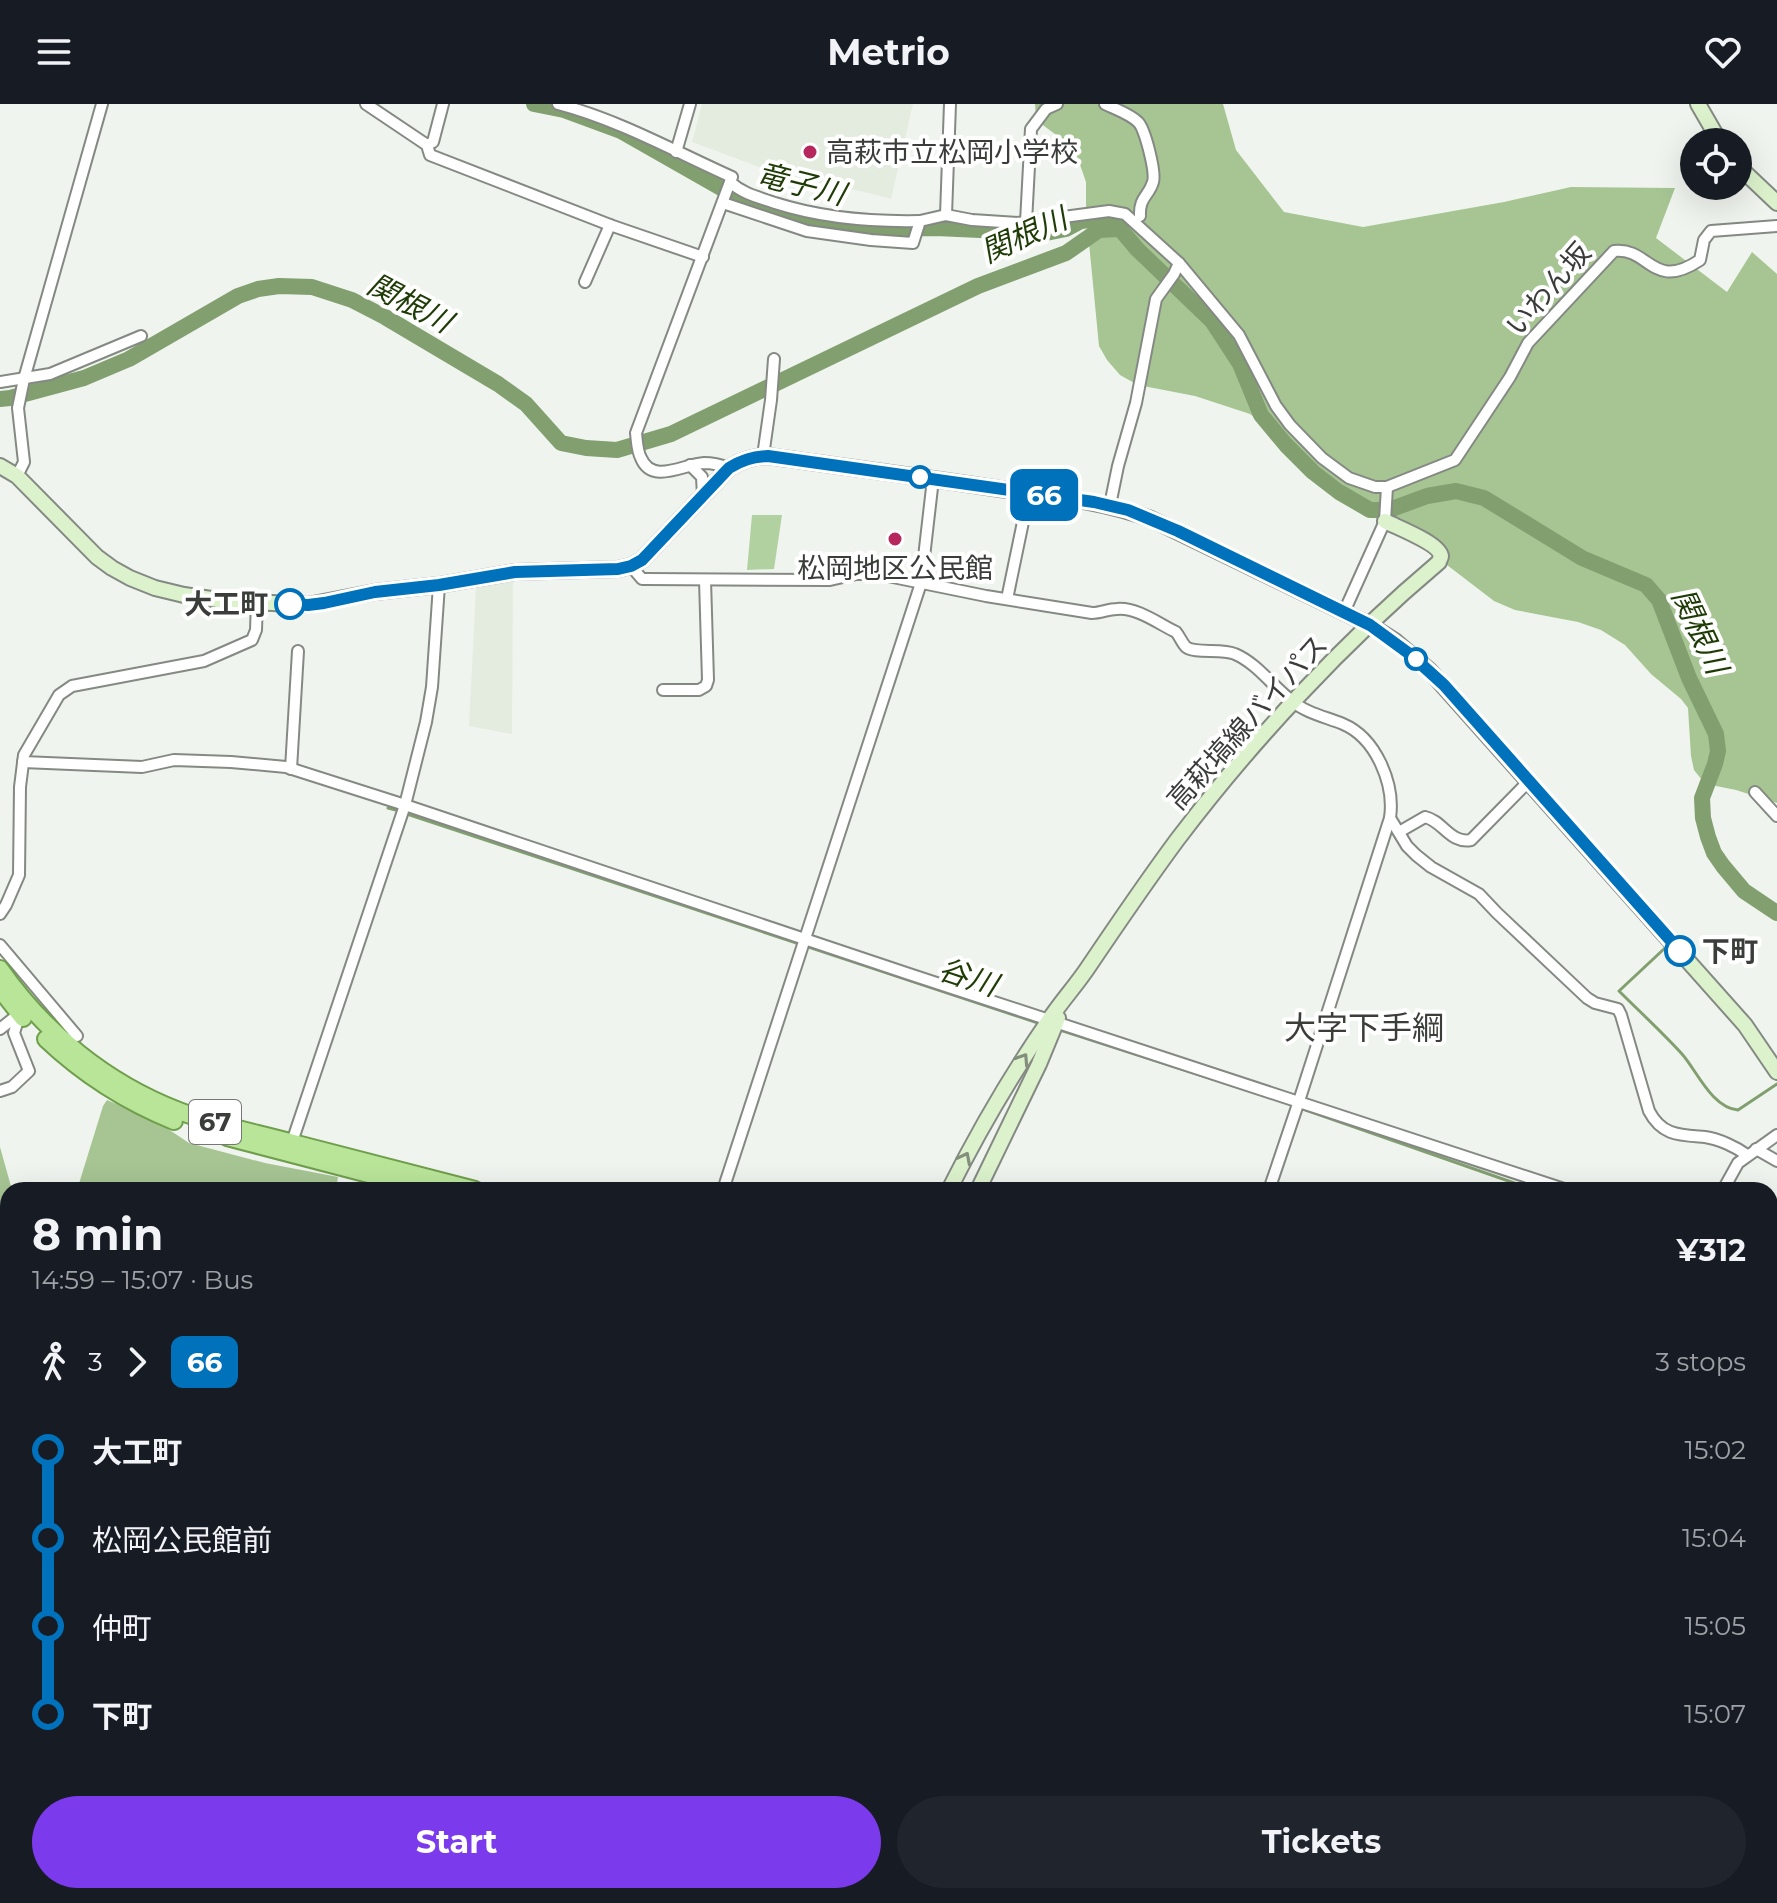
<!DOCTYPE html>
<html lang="en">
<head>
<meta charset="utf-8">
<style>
  :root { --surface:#171b24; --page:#20242c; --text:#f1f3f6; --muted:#9ea1a6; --accent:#7c3aed }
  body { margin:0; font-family:Montserrat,"Noto Sans JP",sans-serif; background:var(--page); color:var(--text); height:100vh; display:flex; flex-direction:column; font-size:30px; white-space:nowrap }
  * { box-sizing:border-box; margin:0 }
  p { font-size:26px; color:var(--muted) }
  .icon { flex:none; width:44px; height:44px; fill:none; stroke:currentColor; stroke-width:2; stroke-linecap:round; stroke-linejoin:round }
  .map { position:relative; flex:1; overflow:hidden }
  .panel { position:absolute; left:0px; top:1078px; width:1778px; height:722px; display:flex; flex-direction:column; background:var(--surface); border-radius:24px 24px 0 0; box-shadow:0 8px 32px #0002 }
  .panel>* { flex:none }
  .badge { padding:0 16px; border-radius:12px; font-size:28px; line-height:52px }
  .buttons { position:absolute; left:1680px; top:24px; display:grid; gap:16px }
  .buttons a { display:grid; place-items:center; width:72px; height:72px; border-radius:50%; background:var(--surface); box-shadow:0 8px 32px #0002; font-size:40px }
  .map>.badge { position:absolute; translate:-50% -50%; box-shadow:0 0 0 4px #fff }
  .legs { display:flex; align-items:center; gap:12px; height:88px; padding:0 32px; font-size:26px }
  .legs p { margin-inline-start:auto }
  .head { display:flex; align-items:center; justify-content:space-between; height:136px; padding:0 32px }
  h1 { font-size:44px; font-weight:700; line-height:60px }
  .button { display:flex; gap:16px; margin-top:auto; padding:16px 32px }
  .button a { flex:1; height:92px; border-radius:48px; background:var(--accent); color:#fff; font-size:32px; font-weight:700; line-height:92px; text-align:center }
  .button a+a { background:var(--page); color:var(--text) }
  ul { padding:0 32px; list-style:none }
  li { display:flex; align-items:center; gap:28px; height:88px; font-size:30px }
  li i { display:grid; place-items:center; width:12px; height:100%; margin:0 10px; background:currentColor }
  li i::after { content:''; width:20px; height:20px; margin:-10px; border:6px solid; border-radius:50%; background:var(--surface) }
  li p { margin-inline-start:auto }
  li:first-child i { background:linear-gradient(#0000 50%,currentColor 0) }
  li:last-child i { background:linear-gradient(currentColor 50%,#0000 0) }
  header { display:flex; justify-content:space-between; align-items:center; height:104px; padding:0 32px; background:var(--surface); font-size:36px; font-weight:700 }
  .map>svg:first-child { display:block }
  .built { fill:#e4ecdf }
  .green { fill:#b2d1a0 }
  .forest { fill:#a6c593 }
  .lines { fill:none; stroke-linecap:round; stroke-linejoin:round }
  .stream { stroke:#829f70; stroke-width:3 }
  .river { stroke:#829f70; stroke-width:16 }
  .street-casing { stroke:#858983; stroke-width:14 }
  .secondary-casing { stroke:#858983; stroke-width:18 }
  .primary-casing { stroke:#6f9e4c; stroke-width:20 }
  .street { stroke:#fff; stroke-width:10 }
  .secondary { stroke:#dcf2cc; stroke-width:14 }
  .primary { stroke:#b9e599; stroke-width:16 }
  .oneway { stroke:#838e7c }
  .line-1-casing { stroke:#fff; stroke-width:18 }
  .line-1 { stroke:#0072bc; stroke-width:12 }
  .poi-dot { fill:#b6285d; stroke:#fff; stroke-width:3 }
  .stop-1-dot { fill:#fff; stroke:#0072bc; stroke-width:4 }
  .labels { text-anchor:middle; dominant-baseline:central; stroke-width:8; stroke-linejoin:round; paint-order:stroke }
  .shield { fill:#fff; stroke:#767776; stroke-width:2 }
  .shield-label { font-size:26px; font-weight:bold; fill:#3b3d3b }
  .poi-label { font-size:28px; fill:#3b3d3b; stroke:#fff; text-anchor:start }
  .street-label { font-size:28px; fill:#3b3d3b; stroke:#fff }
  .stop-label { font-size:28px; font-weight:bold; fill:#3b3d3b; stroke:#fff; text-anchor:end }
  .water-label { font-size:30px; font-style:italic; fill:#1f3b06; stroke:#fff }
  .quarter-label { font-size:32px; fill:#3a3d38; stroke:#fff }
</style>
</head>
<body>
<header><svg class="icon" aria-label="menu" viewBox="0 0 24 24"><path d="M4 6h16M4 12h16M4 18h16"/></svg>Metrio<svg class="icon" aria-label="heart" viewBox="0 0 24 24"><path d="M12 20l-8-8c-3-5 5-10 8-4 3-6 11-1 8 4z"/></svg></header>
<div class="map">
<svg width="1777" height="1799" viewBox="0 0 1777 1799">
  <rect width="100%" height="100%" fill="#f0f4ee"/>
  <g class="built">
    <polygon points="702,0 913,0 891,95 869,89 781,71 692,38"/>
    <polygon points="513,475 512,630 469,622 476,483"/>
    <polygon points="1777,1167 1777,1494 1770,1487 1770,1175"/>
  </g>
  <polygon class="green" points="752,411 782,411 774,465 747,466"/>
  <g class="forest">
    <polygon points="1035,0 1223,0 1236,46 1284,108 1363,123 1504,98 1571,83 1675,84 1656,134 1727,188 1752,148 1777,170 1777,699 1736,686 1716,682 1702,676 1694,666 1691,652 1688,604 1681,595 1651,570 1625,541 1601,526 1578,518 1515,506 1494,497 1250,310 1195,292 1138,281 1120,271 1107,256 1099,242 1086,108 1086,78 1077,52 1059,33 1036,16"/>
    <polygon points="107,996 156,1017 189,1039 265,1059 338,1073 336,1086 77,1086 103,1002"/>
    <polygon points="0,1043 12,1086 8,1086 8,1677 0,1676"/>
    <polygon points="341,1792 686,1792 683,1799 353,1799"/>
  </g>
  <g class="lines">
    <g class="stream">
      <polyline points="388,704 400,707"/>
      <polyline points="407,710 1041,920"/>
      <path d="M1665 844 1619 887C1640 908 1662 928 1682 950 1697 967 1712 1004 1738 1006L1777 980"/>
      <polyline points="1060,926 1262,991"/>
      <polyline points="1300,1004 1534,1086"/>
      <polyline points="1770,1507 1777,1512"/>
    </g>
    <g class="river">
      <polyline points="534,0 564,6 621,27 737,93 787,111 829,121 883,125 936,124 1046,129 1066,125 1081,117 1107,114 1116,120 1137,145 1212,217 1240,260 1261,311 1286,341 1313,368 1339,388 1370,406 1389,406 1427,392 1456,387 1484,394 1582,454 1646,481 1659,496 1689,574 1716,630 1718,647 1715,660 1702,694 1703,714 1708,733 1714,749 1723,762 1744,787 1777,809"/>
      <polyline points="0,295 10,294 84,274 129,255 238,192 258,185 279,182 312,183 352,196 385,213 498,280 526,300 561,339 586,344 617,346 671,330 978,182 1066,149 1099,126 1118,125"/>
      <polyline points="0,1669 8,1669"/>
      <polyline points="175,1799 177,1792"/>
    </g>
    <g class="street-casing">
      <g id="street">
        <polyline points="366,0 427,41 430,51 610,121 703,153"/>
        <path d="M558 0C619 16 674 47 732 73L730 78C743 90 758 93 775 99 822 114 871 118 920 117"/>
        <path d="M1105 0C1115 5 1130 10 1138 18 1145 25 1156 68 1153 78 1149 92 1139 93 1140 112"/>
        <polyline points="427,41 433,38 443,0"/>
        <polyline points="676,48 690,0"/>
        <path d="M723 99 807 127 871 136 913 139 920 117 946 111 972 116 1018 119 1109 107 1125 110 1179 159 1239 231 1276 302 1290 321 1322 354 1349 374 1375 383H1387L1455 356 1510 273 1528 239 1614 147C1650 143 1652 188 1700 156L1704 136 1711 127 1777 122"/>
        <polyline points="946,111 950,0"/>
        <polyline points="1026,118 1031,25 1046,5 1057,0"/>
        <polyline points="585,178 610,121"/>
        <polyline points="0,278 50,270 141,232"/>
        <polyline points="763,352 771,296 774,255"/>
        <polyline points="690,361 702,373 703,392"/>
        <path d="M729 364C721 361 713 359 704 359 684 360 652 381 641 354 637 347 637 337 636 329L730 78"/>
        <polyline points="17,372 24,358 18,304 24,275 102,0"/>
        <polyline points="1110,401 1118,362 1136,299 1156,195 1174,170 1179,159"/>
        <path d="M631 462 642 475H646L830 476 856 470H878L986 492 1092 509C1101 509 1108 505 1117 505 1137 503 1159 520 1176 528 1180 533 1182 539 1186 543 1195 550 1222 544 1235 550 1258 560 1272 582 1292 597 1306 609 1326 613 1343 620 1376 634 1395 680 1390 714L1299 997 1269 1086"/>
        <polyline points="1007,495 1029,389"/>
        <polyline points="1344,508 1385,417 1387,383"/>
        <polyline points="663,586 699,586 706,582 708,576 705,476"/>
        <polyline points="23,658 142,663 174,656 231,658 286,663 405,701 909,870 1567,1086"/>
        <polyline points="291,665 298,547"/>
        <polyline points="1755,688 1777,712"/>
        <path d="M1390 714 1407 742 1416 751 1431 763 1479 790 1497 809 1587 894 1595 899 1618 905 1621 911 1649 1007C1662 1032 1680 1031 1705 1033 1719 1035 1736 1043 1747 1051"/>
        <path d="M1399 728 1425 713C1443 717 1450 740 1471 736L1529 677"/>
        <polyline points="0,810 6,801 19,771 20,683 24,651 59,591 72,582 204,557 252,536 256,526 257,498"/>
        <polyline points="0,841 77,932"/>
        <polyline points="0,925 20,909"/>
        <polyline points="0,987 12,983 29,967 14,929 20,909"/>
        <polyline points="292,1038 405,701 426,618 432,583 439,481"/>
        <polyline points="1756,1045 1777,1057"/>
        <polyline points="723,1086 921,479 933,375"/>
        <polyline points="1723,1086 1738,1059 1777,1031"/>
        <polyline points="1770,1569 1777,1574"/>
        <polyline points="1770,1735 1777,1755"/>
        <polyline points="886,1792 886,1799"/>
        <polyline points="937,1792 937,1799"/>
        <polyline points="990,1792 990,1799"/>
        <polyline points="1135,1792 1136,1799"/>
        <polyline points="1193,1792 1193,1799"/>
        <polyline points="1241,1792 1241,1799"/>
        <polyline points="1452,1792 1454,1799"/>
        <polyline points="1670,1792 1670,1799"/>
        <polyline points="756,1799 758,1792"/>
      </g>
    </g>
    <g class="secondary-casing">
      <g id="secondary">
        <polyline points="1698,0 1720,38"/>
        <polyline points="1738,62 1777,99"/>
        <path d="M0 362 17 372 97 453 112 464 130 474 155 484 184 491 218 496 308 501 375 488 439 481 515 468 618 465 631 462 642 456 729 364C742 356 752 353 768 352 845 363 923 373 1000 385 1051 392 1103 397 1151 415L1370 521 1395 537 1429 566 1745 921 1777 968"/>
        <path d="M949 1086C978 1028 1010 973 1047 919 1059 900 1074 884 1087 865 1116 822 1146 778 1177 736 1251 638 1344 538 1439 458 1439 456 1441 454 1441 452 1439 439 1396 423 1385 417"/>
        <polyline points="978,1086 1039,960 1058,914"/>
        <polyline points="705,1799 707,1792"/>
        <polyline points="717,1799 719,1792"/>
      </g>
    </g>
    <g class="primary-casing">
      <g id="primary">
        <path d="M0 865C45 929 106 979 179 1007 218 1022 258 1029 297 1040 357 1055 416 1071 475 1086"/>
        <polyline points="0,885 23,914"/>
        <path d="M46 935C83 970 127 998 174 1017"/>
        <polyline points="227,1033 430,1086"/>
        <polyline points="1770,1533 1777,1535"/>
      </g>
    </g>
    <use href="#street" class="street"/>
    <use href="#secondary" class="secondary"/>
    <use href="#primary" class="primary"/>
  </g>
  <defs><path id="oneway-chevron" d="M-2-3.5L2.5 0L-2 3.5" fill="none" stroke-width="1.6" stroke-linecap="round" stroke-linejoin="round" transform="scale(2)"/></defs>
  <g class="oneway">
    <use href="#oneway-chevron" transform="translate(1023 955) rotate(-57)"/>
    <use href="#oneway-chevron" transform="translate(965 1054) rotate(-63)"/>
  </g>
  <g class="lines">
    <g class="line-1-casing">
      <path id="line-1" d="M290 500 308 501 324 499 375 488 439 481 515 468 618 465 631 462 642 456 729 364C742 356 752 353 768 352L1094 398 1128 406 1178 427 1370 521 1411 551 1444 581 1680 847"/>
    </g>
    <use href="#line-1" class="line-1"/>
  </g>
  <g class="poi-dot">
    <circle cx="810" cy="48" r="8"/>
    <circle cx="895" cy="435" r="8"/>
  </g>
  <g class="stop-1-dot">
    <circle cx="920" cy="373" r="10"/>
    <circle cx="290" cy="500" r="14"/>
    <circle cx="1416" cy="555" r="10"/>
    <circle cx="1680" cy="847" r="14"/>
  </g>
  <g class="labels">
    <rect class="shield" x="189" y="996" width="52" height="44" rx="6"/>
    <g class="shield-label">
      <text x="215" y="1018">67</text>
    </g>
    <g class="poi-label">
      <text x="826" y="48">高萩市立松岡小学校</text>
      <text x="895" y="464" text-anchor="middle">松岡地区公民館</text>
    </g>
    <g class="street-label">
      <text transform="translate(1548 185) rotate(-49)">いわん坂</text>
      <text transform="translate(1247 618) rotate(-48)">高萩塙線バイパス</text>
    </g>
    <g class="stop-label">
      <text x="268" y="500">大工町</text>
      <text x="1702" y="847" text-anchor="start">下町</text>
    </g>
    <g class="water-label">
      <text transform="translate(801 80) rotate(14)">竜子川</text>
      <text transform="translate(1024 131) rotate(-24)">関根川</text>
      <text transform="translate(410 199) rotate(28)">関根川</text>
      <text transform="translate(1700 527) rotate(65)">関根川</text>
      <text transform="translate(968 873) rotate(18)">谷川</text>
    </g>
    <g class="quarter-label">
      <text x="1364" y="923">大字下手綱</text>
    </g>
  </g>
</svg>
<div class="buttons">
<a><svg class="icon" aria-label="locate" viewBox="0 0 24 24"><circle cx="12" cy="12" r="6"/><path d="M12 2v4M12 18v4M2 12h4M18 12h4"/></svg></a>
</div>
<b class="badge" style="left:1044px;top:391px;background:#0072bc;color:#fff">66</b>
<section class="panel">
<div class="head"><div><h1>8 min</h1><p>14:59 – 15:07 · Bus</p></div><b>¥312</b></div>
<div class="legs"><svg class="icon" aria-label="walk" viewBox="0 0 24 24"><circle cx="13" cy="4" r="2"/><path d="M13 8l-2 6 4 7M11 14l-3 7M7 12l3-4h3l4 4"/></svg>3<svg class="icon" aria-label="forward" viewBox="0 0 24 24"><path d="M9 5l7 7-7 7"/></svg><b class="badge" style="background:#0072bc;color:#fff">66</b><p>3 stops</p></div>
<ul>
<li><i style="color:#0072bc"></i><b>大工町</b><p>15:02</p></li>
<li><i style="color:#0072bc"></i><span>松岡公民館前</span><p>15:04</p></li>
<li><i style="color:#0072bc"></i><span>仲町</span><p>15:05</p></li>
<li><i style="color:#0072bc"></i><b>下町</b><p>15:07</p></li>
</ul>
<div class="button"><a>Start</a><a>Tickets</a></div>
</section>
</div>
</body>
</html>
